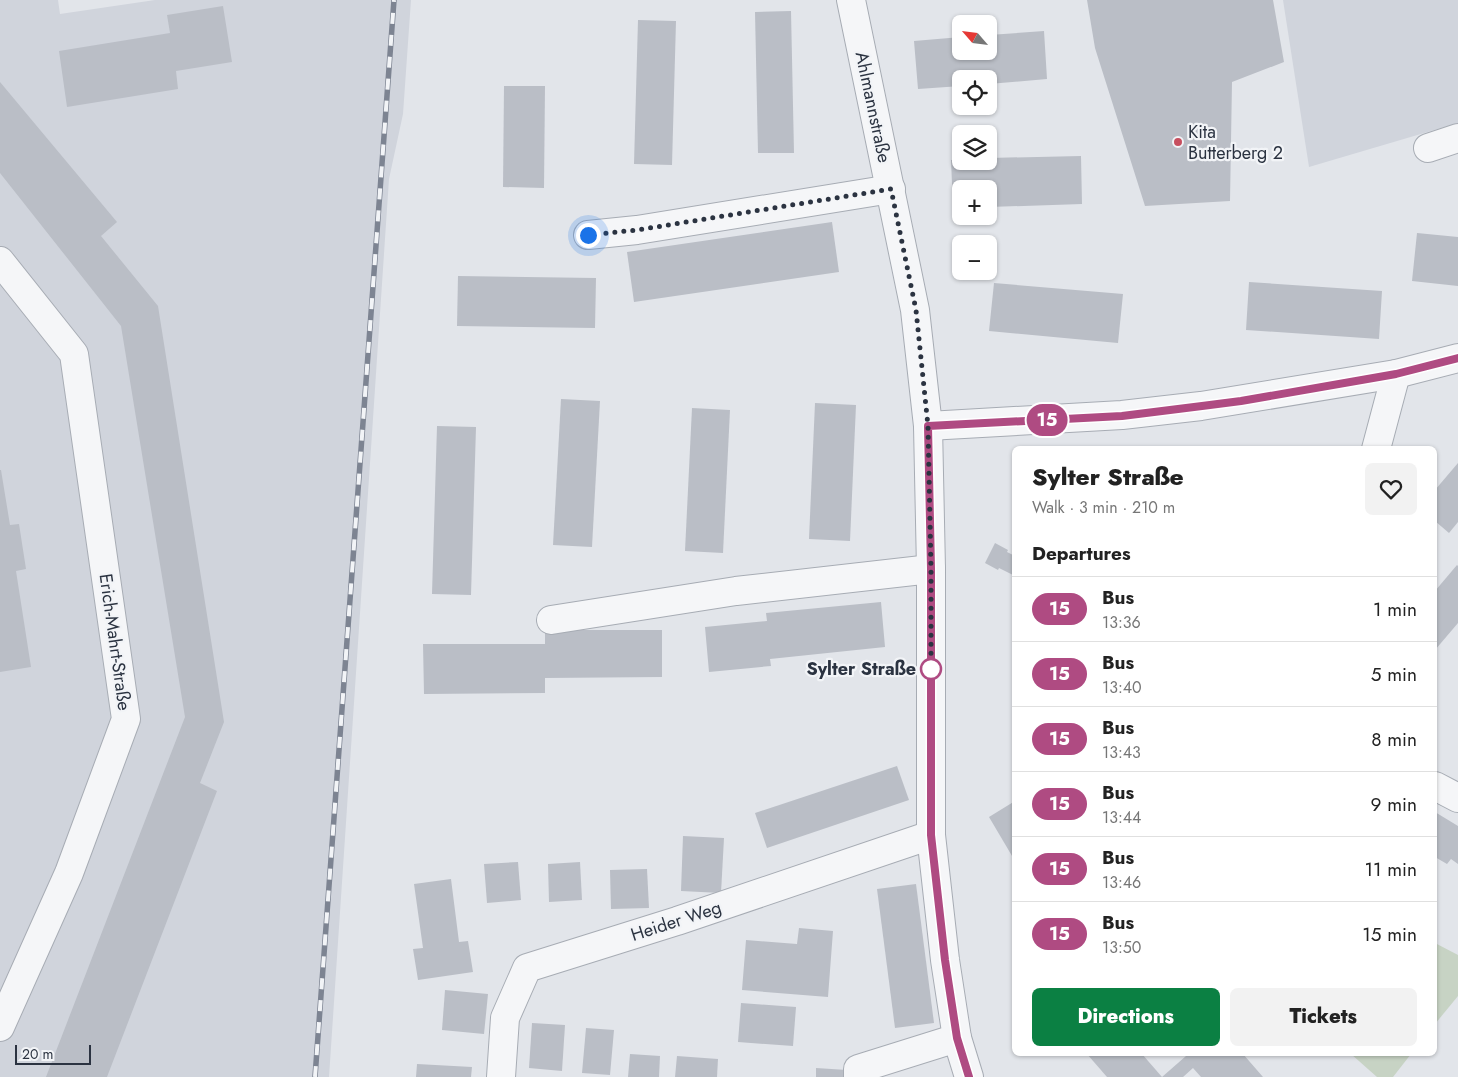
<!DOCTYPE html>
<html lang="en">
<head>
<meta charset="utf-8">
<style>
  :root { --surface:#fff; --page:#f2f2f2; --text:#222; --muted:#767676; --line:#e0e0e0; --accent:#0b8043 }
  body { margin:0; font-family:Jost,sans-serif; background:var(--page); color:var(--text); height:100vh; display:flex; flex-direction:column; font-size:19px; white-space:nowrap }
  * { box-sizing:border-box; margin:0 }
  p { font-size:16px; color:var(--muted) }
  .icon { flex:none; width:28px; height:28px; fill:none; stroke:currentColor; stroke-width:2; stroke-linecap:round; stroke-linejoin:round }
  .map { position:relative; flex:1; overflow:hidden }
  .drawer { position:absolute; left:1012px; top:446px; width:425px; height:610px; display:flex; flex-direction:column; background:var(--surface); border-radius:8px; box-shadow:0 1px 4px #0004 }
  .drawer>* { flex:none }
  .badge { padding:0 10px; border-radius:16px; font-size:18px; line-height:32px }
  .needle { width:32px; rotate:298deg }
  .controls { position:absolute; left:952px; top:15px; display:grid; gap:10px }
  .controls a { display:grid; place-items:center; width:45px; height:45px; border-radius:8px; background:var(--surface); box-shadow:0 1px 4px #0004; font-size:25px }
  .scale { position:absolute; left:15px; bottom:12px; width:76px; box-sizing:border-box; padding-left:5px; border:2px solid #2b3341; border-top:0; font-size:14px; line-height:18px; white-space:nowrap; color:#2b3341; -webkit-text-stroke:4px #f2f4f7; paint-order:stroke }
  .you { position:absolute; width:25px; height:25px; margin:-12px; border:4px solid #fff; border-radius:50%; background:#1a73e8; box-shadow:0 0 0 8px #1a73e833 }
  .map>.badge { position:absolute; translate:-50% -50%; box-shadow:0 0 0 2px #fff }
  h2 { padding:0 20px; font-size:19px; line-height:45px }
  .round { display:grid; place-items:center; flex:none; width:52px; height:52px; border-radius:8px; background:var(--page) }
  .head { display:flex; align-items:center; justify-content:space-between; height:85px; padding:0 20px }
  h1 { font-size:24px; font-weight:800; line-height:38px }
  .primary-button { display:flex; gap:10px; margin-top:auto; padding:10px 20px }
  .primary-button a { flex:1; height:58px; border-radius:8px; background:var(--accent); color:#fff; font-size:20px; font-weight:800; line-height:58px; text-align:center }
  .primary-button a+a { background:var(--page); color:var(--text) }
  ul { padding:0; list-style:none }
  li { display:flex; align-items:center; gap:15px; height:65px; padding:0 20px; border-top:1px solid var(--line) }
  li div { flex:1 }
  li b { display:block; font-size:19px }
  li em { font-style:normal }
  li .badge { min-width:55px; font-weight:700; text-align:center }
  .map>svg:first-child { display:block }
  .built { fill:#d0d4dc }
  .green { fill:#c7d3c4 }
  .building { fill:#babec6 }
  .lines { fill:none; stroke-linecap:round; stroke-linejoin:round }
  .minor-casing { stroke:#a7acb4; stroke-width:30 }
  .minor { stroke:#f5f6f8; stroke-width:28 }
  .rail-casing { stroke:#7d8492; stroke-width:5.5 }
  .rail { stroke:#f2f4f7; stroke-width:4; stroke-dasharray:11; stroke-linecap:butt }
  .line-casing { stroke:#fff; stroke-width:11 }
  .line { stroke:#af4b82; stroke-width:8 }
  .walk { stroke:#2b3341; stroke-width:5; stroke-dasharray:0 9 }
  .poi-dot { fill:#c74f5f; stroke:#f2f4f7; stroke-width:2 }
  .stop-dot { fill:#fff; stroke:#af4b82; stroke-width:2.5 }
  .labels { text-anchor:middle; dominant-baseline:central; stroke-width:4.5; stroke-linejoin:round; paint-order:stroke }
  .street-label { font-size:18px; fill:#2b3341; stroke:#f2f4f7 }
  .poi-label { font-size:18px; fill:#2b3341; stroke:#f2f4f7; text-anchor:start }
  .stop-label { font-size:18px; font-weight:bold; fill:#2b3341; stroke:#f2f4f7; text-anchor:end }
</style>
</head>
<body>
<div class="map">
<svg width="1458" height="1077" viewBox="0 0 1458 1077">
  <rect width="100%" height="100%" fill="#e2e5ea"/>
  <g class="built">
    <polygon points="0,0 58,0 60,14 155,0 411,0 403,114 389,179 329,1077 0,1077"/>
    <polygon points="1283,0 1458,0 1458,123 1309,167"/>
  </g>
  <g class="green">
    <polygon points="1435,943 1458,955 1458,996 1435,1024"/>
    <polygon points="1351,1054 1411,1054 1393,1077 1377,1077"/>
  </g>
  <g class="building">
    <polygon points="1087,0 1273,0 1284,62 1232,82 1230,201 1145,206 1095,48"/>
    <polygon points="223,6 232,62 176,71 178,89 67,107 59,51 170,33 167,15"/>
    <polygon points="791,11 794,153 758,153 755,12"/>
    <polygon points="638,20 676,21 672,165 634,164"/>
    <polygon points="1044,31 1047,79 989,84 989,79 961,79 961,86 918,89 914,41 961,37 961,51 989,51 989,35"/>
    <polygon points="0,82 117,222 101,236 158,306 224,722 200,783 217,791 107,1077 46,1077 185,717 121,326 0,173"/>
    <polygon points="504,86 545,86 544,188 503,187"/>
    <polygon points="1081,156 1082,204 989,207 989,189 961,189 961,208 953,208 951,160 961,159 961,161 989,161 989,158"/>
    <polygon points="832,222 839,272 634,302 627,252"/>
    <polygon points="1417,233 1458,237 1458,286 1412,281"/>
    <polygon points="458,276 596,278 595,328 457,326"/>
    <polygon points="1249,282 1382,291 1379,339 1246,330"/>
    <polygon points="994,283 1123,294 1118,343 989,331"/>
    <polygon points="561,399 600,401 592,547 553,545"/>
    <polygon points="815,403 856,405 850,541 809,539"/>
    <polygon points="692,408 730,410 723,553 685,551"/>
    <polygon points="437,426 476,427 471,595 432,594"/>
    <polygon points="1458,463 1458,522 1449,533 1435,521 1435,490"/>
    <polygon points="0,470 1,470 10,525 19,524 26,569 16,571 31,667 0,672"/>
    <polygon points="995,543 1008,550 1007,552 1015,556 1015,576 999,568 998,570 985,563"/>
    <polygon points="1457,565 1458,566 1458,623 1435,650 1435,591"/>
    <polygon points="881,602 885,647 770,659 771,666 709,672 705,627 767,621 766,613"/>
    <polygon points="545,630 662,630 662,677 545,678 545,693 424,694 423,644 545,644"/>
    <polygon points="897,766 909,800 767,848 755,813"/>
    <polygon points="1015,801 1015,861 989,817"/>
    <polygon points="1435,812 1458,826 1458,864 1451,859 1447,864 1435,857"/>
    <polygon points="683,836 724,838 721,893 681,891"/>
    <polygon points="518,862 521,900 487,903 484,864"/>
    <polygon points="580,862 582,900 549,902 548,864"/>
    <polygon points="647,869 649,908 611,909 610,870"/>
    <polygon points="451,879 459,942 468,941 473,972 418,980 413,949 423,948 414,884"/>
    <polygon points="916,884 934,1023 895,1028 877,889"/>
    <polygon points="799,928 833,931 828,997 742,990 746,940 797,944"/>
    <polygon points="445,990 488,994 484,1034 442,1030"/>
    <polygon points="741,1003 796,1007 793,1046 738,1042"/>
    <polygon points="532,1023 565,1025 562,1071 529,1068"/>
    <polygon points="586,1028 614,1030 610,1075 582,1073"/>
    <polygon points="630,1054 660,1056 659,1077 628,1077"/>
    <polygon points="1087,1054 1142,1054 1162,1077 1107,1077"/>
    <polygon points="1184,1054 1243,1054 1263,1077 1201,1077 1193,1068 1183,1077 1162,1077 1186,1056"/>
    <polygon points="677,1056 718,1059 717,1077 675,1077"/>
    <polygon points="417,1064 472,1067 471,1077 416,1077"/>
    <polygon points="816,1068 847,1070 846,1077 816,1077"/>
  </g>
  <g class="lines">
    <g class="minor-casing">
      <g id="minor">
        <polyline points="851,0 915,310 928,426 931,569 931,835 945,960 957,1038 969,1077"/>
        <polyline points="1428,148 1458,138"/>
        <polyline points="588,235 637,230 891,189"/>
        <polyline points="0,261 74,354 126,719 69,873 0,1027"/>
        <polyline points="928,426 1122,415 1201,406 1396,374 1458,358"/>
        <polyline points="1376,449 1396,374"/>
        <polyline points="551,620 736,591 931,569"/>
        <polyline points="1435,786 1458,798"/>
        <polyline points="501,1077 505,1018 527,968 677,921 931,835"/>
        <polyline points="858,1077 858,1069 957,1038"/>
      </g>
    </g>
    <use href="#minor" class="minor"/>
    <g class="rail-casing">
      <polyline id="rail" points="315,1077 394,0"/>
    </g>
    <use href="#rail" class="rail"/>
  </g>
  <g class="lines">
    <g class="line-casing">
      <polyline id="line" points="969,1077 957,1038 945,960 931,835 931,569 928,426 1122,416 1202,406 1241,401 1396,374 1458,358"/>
    </g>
    <use href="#line" class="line"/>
    <polyline class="walk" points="588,235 637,230 891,189 916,310 928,426 931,569 931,669"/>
  </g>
  <circle class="poi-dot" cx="1178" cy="142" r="5"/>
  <circle class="stop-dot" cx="931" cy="669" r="10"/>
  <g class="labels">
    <g class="street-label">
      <text transform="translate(873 107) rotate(78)">Ahlmannstraße</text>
      <text transform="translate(115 642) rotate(82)">Erich-Mahrt-Straße</text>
      <text transform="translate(676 921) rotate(-18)">Heider Weg</text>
    </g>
    <g class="poi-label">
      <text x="1188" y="132">Kita<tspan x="1188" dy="21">Butterberg 2</tspan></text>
    </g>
    <g class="stop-label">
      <text x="916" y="669">Sylter Straße</text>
    </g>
  </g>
</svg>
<div class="controls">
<a><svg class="needle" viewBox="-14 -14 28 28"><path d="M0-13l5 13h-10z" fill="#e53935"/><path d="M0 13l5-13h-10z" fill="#767676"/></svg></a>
<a><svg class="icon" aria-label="locate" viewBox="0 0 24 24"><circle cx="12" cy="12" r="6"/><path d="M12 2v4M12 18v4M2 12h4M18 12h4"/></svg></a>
<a><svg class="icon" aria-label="layers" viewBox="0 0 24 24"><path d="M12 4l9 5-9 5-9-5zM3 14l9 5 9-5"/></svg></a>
<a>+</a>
<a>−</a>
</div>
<div class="scale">20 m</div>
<div class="you" style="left:588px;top:235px"></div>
<b class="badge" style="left:1047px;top:420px;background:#af4b82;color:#fff">15</b>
<section class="drawer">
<div class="head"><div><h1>Sylter Straße</h1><p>Walk · 3 min · 210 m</p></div><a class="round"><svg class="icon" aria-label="heart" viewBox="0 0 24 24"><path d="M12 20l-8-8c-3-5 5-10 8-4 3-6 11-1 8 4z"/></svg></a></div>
<h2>Departures</h2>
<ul>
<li><span class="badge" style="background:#af4b82;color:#fff">15</span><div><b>Bus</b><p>13:36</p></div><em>1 min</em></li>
<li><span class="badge" style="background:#af4b82;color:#fff">15</span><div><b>Bus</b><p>13:40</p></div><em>5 min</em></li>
<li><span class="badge" style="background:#af4b82;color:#fff">15</span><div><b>Bus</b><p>13:43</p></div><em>8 min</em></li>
<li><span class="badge" style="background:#af4b82;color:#fff">15</span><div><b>Bus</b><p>13:44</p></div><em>9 min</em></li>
<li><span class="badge" style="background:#af4b82;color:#fff">15</span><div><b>Bus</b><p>13:46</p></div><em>11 min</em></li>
<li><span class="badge" style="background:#af4b82;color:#fff">15</span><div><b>Bus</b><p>13:50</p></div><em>15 min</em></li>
</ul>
<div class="primary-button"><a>Directions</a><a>Tickets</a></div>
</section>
</div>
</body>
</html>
